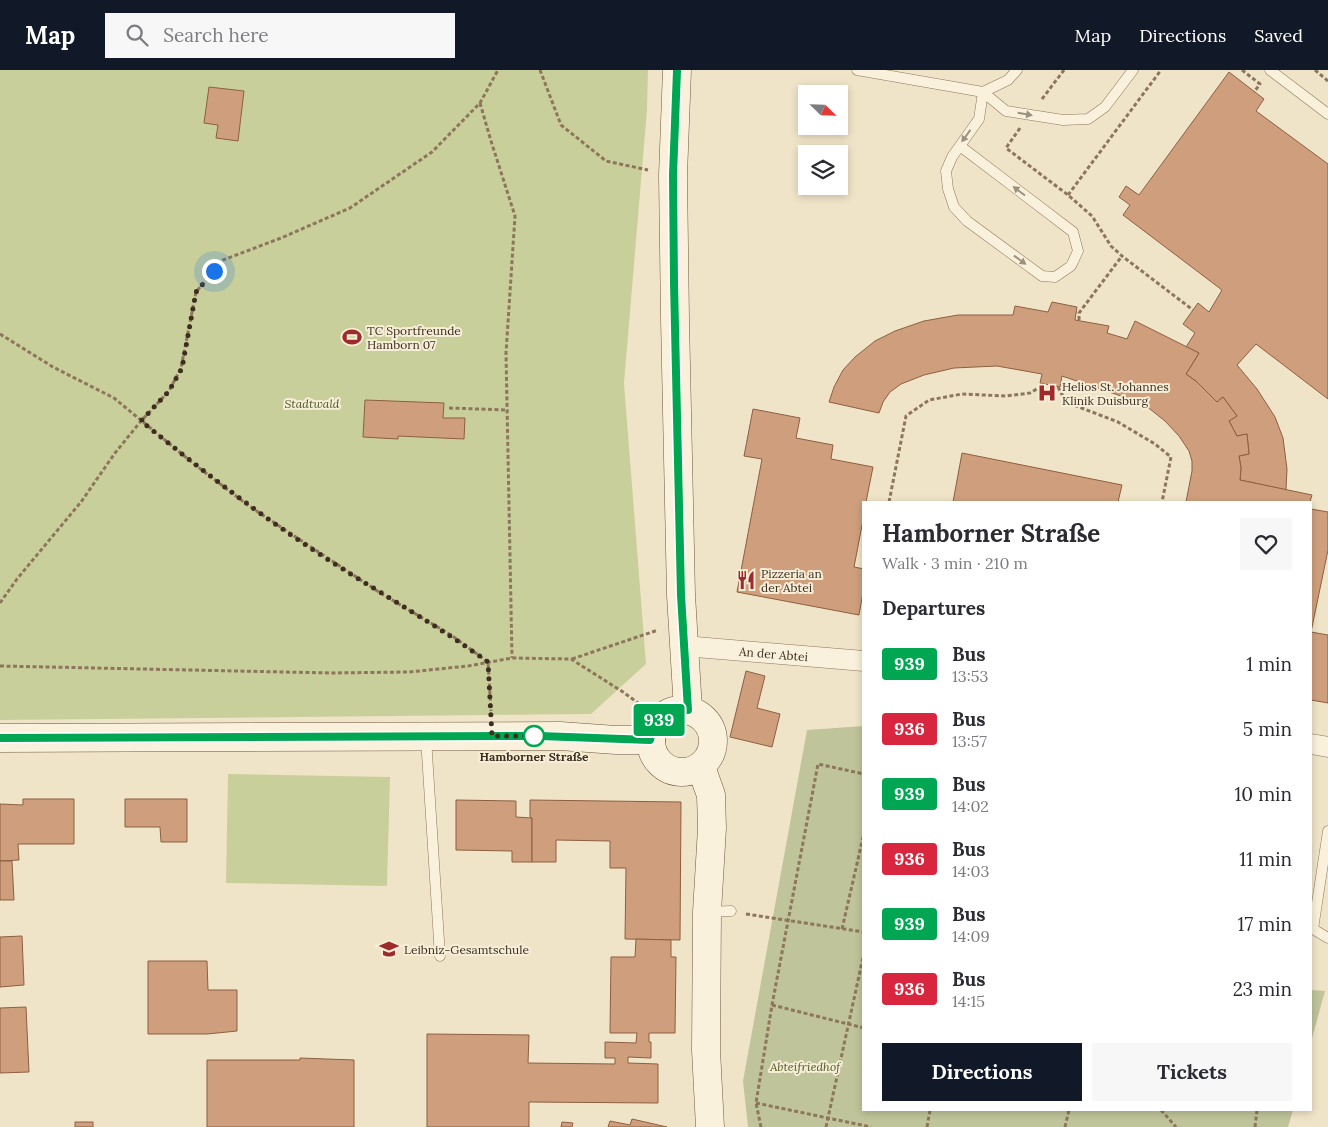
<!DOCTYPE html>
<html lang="en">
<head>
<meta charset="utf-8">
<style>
  :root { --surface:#fff; --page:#f7f7f7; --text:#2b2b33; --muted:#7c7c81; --accent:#111827 }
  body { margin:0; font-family:Lora,serif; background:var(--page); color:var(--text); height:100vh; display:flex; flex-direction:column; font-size:19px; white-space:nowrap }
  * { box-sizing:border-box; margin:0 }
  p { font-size:16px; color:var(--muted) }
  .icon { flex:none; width:28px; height:28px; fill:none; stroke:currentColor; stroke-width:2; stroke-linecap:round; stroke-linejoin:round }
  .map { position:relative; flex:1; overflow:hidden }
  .sheet { position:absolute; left:862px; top:431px; width:450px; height:610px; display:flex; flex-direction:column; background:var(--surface); border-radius:0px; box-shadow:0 2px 8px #0003 }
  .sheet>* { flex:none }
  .badge { padding:0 10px; border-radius:4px; font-size:18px; line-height:32px }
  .needle { width:32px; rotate:113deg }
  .tools { position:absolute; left:798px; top:15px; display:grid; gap:10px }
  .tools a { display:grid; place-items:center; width:50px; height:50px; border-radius:0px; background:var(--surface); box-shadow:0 2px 8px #0003; font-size:25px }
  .you { position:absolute; width:25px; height:25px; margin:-12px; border:4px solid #fff; border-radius:50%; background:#1a73e8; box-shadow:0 0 0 8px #1a73e833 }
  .map>.badge { position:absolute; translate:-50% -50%; box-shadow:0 0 0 2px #fff }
  h2 { padding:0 20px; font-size:19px; line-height:45px }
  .round { display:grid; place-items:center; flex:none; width:52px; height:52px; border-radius:0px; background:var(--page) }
  .summary { display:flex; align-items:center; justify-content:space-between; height:85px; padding:0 20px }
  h1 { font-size:24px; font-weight:700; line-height:38px }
  .primary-button { display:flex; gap:10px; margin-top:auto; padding:10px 20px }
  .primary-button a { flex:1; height:58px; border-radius:0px; background:var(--accent); color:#fff; font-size:20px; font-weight:700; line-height:58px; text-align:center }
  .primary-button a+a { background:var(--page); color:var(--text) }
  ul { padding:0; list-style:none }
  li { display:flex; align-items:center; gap:15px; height:65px; padding:0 20px }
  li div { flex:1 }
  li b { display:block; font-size:19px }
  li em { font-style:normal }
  li .badge { min-width:55px; font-weight:700; text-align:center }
  header { display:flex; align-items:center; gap:30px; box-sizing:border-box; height:70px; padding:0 25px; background:var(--accent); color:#fff }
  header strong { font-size:24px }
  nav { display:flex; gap:28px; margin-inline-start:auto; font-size:18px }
  .search { width:350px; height:45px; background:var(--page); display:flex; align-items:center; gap:12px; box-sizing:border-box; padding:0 18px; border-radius:0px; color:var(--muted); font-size:19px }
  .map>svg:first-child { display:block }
  .green { fill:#c9cf9b }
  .cemetery { fill:#bfc49a }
  .building { fill:#cf9f7d; stroke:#8d5f41 }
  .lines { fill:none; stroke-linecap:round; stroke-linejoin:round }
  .lane-casing { stroke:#8d765c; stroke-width:11 }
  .street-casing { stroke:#8d765c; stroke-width:21 }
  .secondary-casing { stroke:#6f573f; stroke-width:29 }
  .path { stroke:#8d765c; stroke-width:3; stroke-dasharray:4 2.5; stroke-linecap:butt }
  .lane { stroke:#faf1dc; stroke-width:10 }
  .street { stroke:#faf1dc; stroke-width:20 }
  .secondary { stroke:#faf1dc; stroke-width:28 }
  .oneway { fill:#9c907e }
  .line-casing { stroke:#fff; stroke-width:11 }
  .line { stroke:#00a651; stroke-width:8 }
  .walk { stroke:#3d2e20; stroke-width:5; stroke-dasharray:0 9 }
  .stop-dot { fill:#fff; stroke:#00a651; stroke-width:2.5 }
  .labels { text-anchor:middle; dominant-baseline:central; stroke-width:4; stroke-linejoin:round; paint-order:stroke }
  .poi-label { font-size:12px; fill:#3d2e20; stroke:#f7eed8; text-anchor:start }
  .park-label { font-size:12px; font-style:italic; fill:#4d5a26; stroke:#f7eed8 }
  .street-label { font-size:12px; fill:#3d2e20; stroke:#f7eed8 }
  .stop-label { font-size:12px; font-weight:bold; fill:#3d2e20; stroke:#f7eed8 }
</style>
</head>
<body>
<header>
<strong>Map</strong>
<div class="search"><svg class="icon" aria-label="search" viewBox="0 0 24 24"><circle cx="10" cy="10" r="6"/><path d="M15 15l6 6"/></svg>Search here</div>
<nav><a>Map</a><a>Directions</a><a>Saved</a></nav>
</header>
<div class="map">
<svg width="1328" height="1057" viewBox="0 0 1328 1057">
  <rect width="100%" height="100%" fill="#f0e4c8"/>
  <g class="green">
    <polygon points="0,0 648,0 647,40 624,313 646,594 591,644 0,650"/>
    <polygon points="228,704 390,707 387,816 226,813"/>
  </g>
  <g class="cemetery">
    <polygon points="864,656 864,1040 1293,1040 1288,1057 748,1057 743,1011 807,660"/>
    <polygon points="1311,920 1325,921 1311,972"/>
  </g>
  <g class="building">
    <polygon points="1229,2 1264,29 1256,41 1328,94 1328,329 1256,274 1237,295 1257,319 1275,347 1283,368 1287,399 1286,420 1240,410 1241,398 1239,386 1249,384 1247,364 1237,366 1229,351 1237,346 1223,327 1217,332 1197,312 1186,304 1199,283 1186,277 1195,263 1183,254 1198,233 1209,242 1222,220 1123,145 1130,135 1119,127 1126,116 1139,125"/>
    <polygon points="209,17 244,21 238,71 216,68 218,55 204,53"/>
    <polygon points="1052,232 1077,237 1075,250 1109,256 1107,263 1127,269 1135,251 1199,283 1186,304 1197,312 1217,332 1223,327 1237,346 1229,351 1237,366 1247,364 1249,384 1239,386 1241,398 1240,410 1312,425 1310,432 1186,432 1192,401 1192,391 1189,381 1179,366 1165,351 1150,339 1127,328 1062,306 1060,317 1040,313 1042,304 997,296 954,298 924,305 901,314 890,322 883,332 879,343 829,332 834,317 843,300 855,287 875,271 895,261 924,251 958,245 1013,245 1015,236 1048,242"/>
    <polygon points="365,330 444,333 443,348 465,348 464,369 398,366 398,369 363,367"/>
    <polygon points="753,339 800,348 796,368 833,375 831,389 873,397 866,432 864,432 864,445 854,497 864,499 864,517 859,545 737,522 762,389 744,386"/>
    <polygon points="962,383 1122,415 1118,432 953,432"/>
    <polygon points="1311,439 1328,442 1328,480 1311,562 1328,565 1328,633 1311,630"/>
    <polygon points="746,601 765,606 757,638 780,644 772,677 730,667"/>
    <polygon points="23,729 74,729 74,774 18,774 19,790 0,791 0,734 23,735"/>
    <polygon points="125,729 187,729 187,772 161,772 160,757 125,757"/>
    <polygon points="456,730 516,731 516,747 532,748 532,792 512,792 512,781 456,780"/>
    <polygon points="530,730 681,732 680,870 625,869 626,798 610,798 610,771 556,770 556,792 532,792 532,748 530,747"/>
    <polygon points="0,791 12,791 14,830 0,830"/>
    <polygon points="22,866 24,915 0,917 0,867"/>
    <polygon points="636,869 671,870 671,887 676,887 675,963 649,963 649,972 651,972 651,988 628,987 628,993 658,994 658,1033 529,1032 529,1057 427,1057 427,964 529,965 528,993 615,994 615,988 605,988 605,972 636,973 637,963 610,963 611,887 635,887"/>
    <polygon points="148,891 207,891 208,920 237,920 237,961 207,964 148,964"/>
    <polygon points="26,937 29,1002 0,1003 0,938"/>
    <polygon points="300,988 354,990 354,1057 207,1057 207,990 300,990"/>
    <polygon points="632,1049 667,1057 608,1057 610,1051 630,1055"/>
    <rect x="75" y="1052" width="18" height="5"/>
    <polygon points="562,1052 573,1053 572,1057 561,1057"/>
  </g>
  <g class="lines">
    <g class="lane-casing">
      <g id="lane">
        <polyline points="857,0 983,22 1006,41 1063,50 1088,49 1105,37 1133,0"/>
        <polyline points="1270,0 1328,44"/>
        <polyline points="983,22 1008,10 1017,0"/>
        <polyline points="960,76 1073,162 1078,181 1071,196 1055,207 1042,206 967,151 954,137 948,119 946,101 952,87 979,49 983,22"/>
        <polyline points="426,668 440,886"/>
        <polyline points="1328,761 1313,859 1328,868"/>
        <polyline points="708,842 731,841"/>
      </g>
    </g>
    <g class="street-casing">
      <g id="street">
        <path id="s1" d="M684 576 864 591"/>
        <polyline points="1311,674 1328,677"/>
      </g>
    </g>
    <g class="secondary-casing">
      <g id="secondary">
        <polyline points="677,0 673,105 675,249 681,525 688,640"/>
        <circle cx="682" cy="671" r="31"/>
        <polyline points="0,668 560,666 616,670 651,670"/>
        <polyline points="701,697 711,725 712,758 707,842 706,980 710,1057"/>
      </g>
    </g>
    <g class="path">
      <polyline points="540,0 561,55 606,91 648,100"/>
      <polyline points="1242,0 1260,14 1254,22"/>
      <polyline points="1315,0 1328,11"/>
      <polyline points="1042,29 1064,0"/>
      <polyline points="480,33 491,71 515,146 506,283 512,588"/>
      <polyline points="1020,58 1006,78 1068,125 1092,146 1111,176 1122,186 1193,240"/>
      <polyline points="1068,125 1161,0"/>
      <polyline points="1079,250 1079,243 1122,186"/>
      <polyline points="0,264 53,297 114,328 194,394 249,436 382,524 451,565 488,592 491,641"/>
      <polyline points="1058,317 1066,332 1118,352 1155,374 1171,387 1162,432"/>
      <polyline points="449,338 507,340"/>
      <polyline points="889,432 906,346 929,330 962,324 1006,326 1030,323 1045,314"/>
      <polyline points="0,533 17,509 81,432 115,383 141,351 169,321 181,298 196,222 223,190 281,168 350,138 432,82 480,33 498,0"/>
      <polyline points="572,589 658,560"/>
      <polyline points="0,596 331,603 409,602 468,596 512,588 571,589 623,622 653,644"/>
      <polyline points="746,844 864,862"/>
      <polyline points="842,859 864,763"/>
      <polyline points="772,935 864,958"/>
      <polyline points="756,1033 871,1057"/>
      <polyline points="1161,1040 1176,1057"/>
      <polyline points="761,1057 756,1033 772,935 818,694 864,704"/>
      <polyline points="826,1057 864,883"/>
      <polyline points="927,1057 930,1040"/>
      <polyline points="1065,1057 1069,1040"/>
      <polyline points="1255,1057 1257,1040"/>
    </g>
    <use href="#lane" class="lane"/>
    <use href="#street" class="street"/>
    <use href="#secondary" class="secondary"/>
  </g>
  <defs><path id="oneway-solid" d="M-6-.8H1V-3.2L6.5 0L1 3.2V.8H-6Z" transform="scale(1.25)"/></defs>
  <g class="oneway">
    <use href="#oneway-solid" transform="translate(1025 44) rotate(10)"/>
    <use href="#oneway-solid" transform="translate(966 66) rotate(126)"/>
    <use href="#oneway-solid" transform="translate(1019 121) rotate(-143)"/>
    <use href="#oneway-solid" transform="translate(1020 190) rotate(36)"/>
  </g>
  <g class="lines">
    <g class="line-casing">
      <path id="line" d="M0 668 540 666 650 670C655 647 666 641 688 640L681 525 674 213 673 105 677 0"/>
    </g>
    <use href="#line" class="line"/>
    <path class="walk" d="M214 201 196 222 182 298 169 321 141 351C199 398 258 444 321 485 376 521 434 553 488 592L492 666H540H534"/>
  </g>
  <defs>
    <g id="stadium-bare" transform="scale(1.5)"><path d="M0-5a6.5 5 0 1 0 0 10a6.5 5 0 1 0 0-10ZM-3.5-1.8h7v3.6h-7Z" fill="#9e2a2b" stroke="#f7eed8" stroke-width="2.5" paint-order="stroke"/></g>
    <g id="hospital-bare" transform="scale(1.5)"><path d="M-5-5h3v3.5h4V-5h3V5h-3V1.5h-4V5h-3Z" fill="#9e2a2b" stroke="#f7eed8" stroke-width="2.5" paint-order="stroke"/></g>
    <g id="restaurant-bare" transform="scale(1.5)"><path d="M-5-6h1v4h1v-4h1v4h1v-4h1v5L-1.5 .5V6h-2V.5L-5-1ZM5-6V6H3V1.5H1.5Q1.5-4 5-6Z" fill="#9e2a2b" stroke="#f7eed8" stroke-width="2.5" paint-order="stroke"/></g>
    <g id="school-bare" transform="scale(1.5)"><path d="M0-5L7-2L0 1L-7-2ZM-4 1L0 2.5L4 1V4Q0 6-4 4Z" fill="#9e2a2b" stroke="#f7eed8" stroke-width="2.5" paint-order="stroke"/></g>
  </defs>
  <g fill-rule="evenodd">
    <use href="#stadium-bare" x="352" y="267"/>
    <use href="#hospital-bare" x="1047" y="323"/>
    <use href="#restaurant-bare" x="746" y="510"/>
    <use href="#school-bare" x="389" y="879"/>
  </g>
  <circle class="stop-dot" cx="534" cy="666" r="10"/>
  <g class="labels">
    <g class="poi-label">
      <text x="367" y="260">TC Sportfreunde<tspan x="367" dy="14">Hamborn 07</tspan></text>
      <text x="1062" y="316">Helios St. Johannes<tspan x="1062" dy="14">Klinik Duisburg</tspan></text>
      <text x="761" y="503">Pizzeria an<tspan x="761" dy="14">der Abtei</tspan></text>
      <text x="404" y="879">Leibniz-Gesamtschule</text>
    </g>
    <g class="park-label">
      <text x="312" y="333">Stadtwald</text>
      <text x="805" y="996">Abteifriedhof</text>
    </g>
    <g class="street-label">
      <text stroke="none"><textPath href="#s1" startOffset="90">An der Abtei</textPath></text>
    </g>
    <g class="stop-label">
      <text x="534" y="686">Hamborner Straße</text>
    </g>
  </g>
</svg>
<div class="tools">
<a><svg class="needle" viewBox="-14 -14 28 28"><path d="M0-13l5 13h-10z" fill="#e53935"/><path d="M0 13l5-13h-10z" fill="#7c7c81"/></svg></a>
<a><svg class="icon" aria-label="layers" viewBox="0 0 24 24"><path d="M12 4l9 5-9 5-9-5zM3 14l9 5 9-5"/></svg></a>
</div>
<div class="you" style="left:214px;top:201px"></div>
<b class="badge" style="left:659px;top:650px;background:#00a651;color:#fff">939</b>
<section class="sheet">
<div class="summary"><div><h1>Hamborner Straße</h1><p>Walk · 3 min · 210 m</p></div><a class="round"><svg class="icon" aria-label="heart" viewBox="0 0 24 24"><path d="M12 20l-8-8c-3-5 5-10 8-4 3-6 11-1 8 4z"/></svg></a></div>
<h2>Departures</h2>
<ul>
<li><span class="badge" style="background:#00a651;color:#fff">939</span><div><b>Bus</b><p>13:53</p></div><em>1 min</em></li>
<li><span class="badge" style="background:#d7263d;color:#fff">936</span><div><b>Bus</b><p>13:57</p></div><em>5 min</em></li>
<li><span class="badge" style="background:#00a651;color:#fff">939</span><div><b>Bus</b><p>14:02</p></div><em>10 min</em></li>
<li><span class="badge" style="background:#d7263d;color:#fff">936</span><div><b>Bus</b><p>14:03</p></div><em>11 min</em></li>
<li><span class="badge" style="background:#00a651;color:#fff">939</span><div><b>Bus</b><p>14:09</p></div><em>17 min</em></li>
<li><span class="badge" style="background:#d7263d;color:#fff">936</span><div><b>Bus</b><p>14:15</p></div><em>23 min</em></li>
</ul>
<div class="primary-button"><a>Directions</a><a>Tickets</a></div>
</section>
</div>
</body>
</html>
